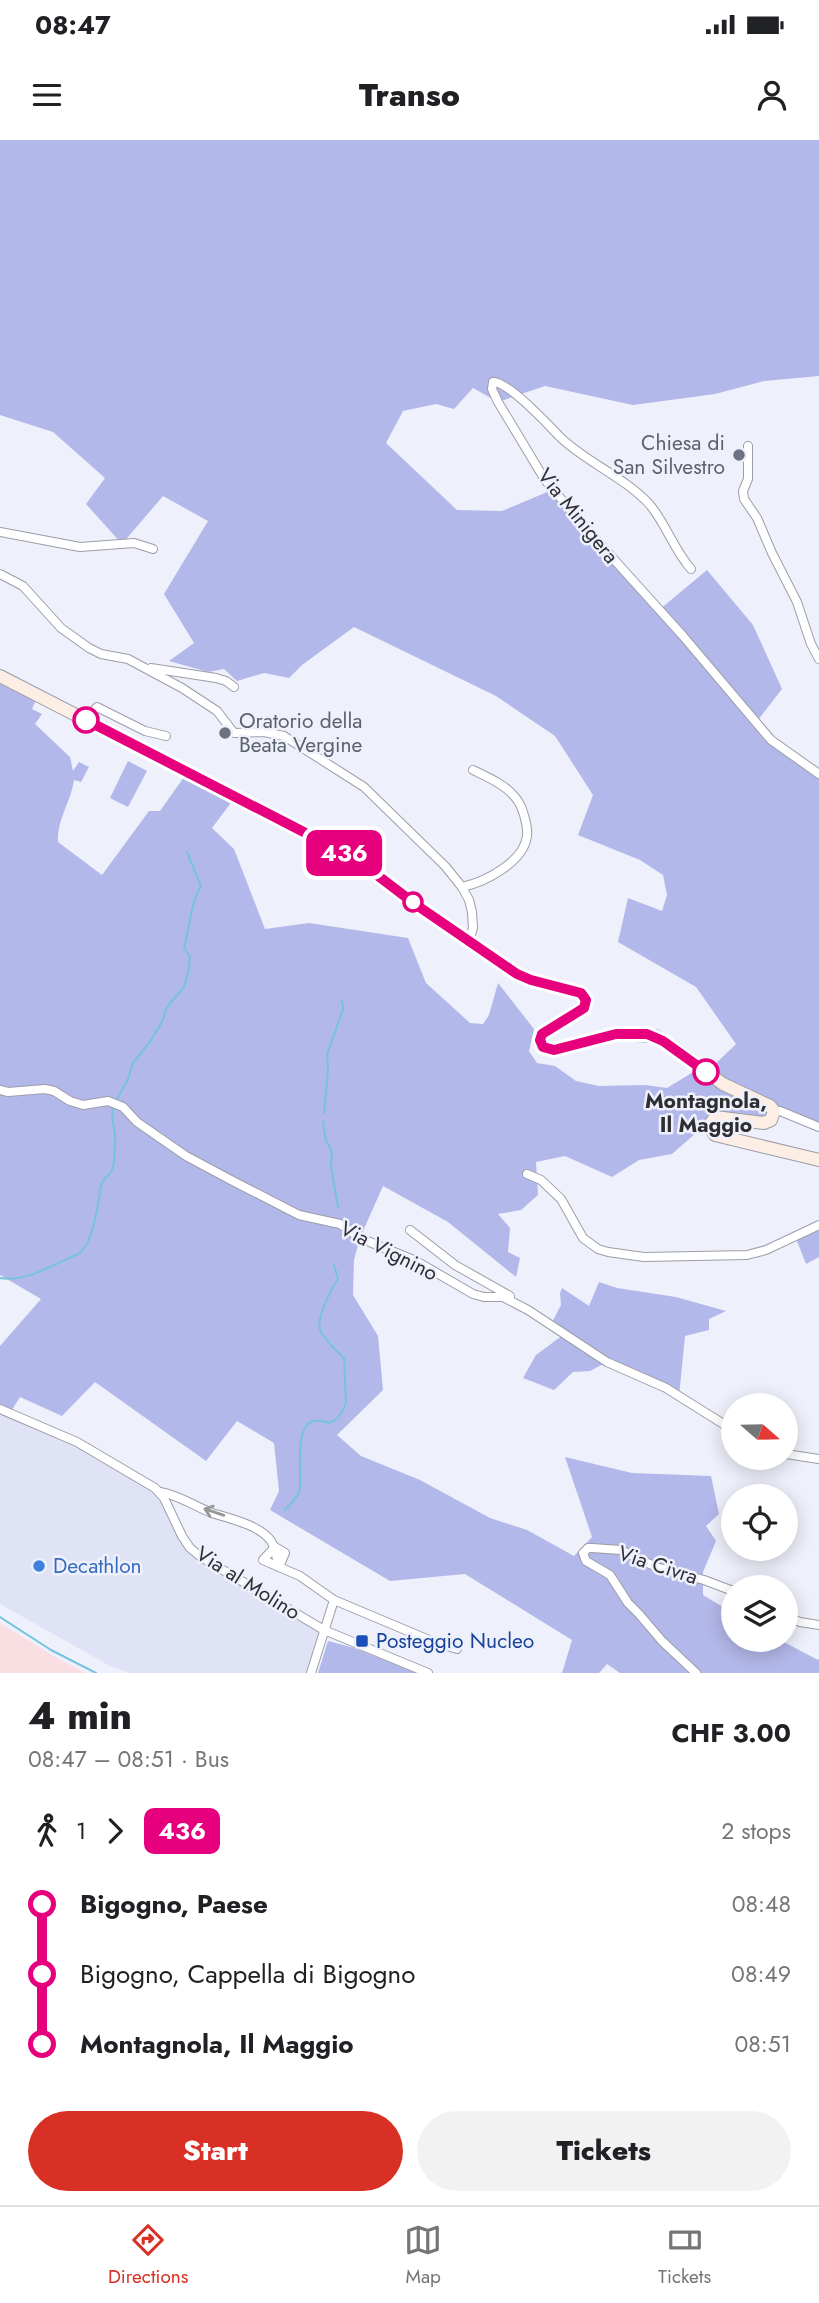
<!DOCTYPE html>
<html lang="en">
<head>
<meta charset="utf-8">
<style>
  :root { --surface:#fff; --page:#f2f2f2; --text:#202124; --muted:#757577; --line:#e0e0e0; --accent:#d93025 }
  body { margin:0; font-family:Jost,sans-serif; background:var(--page); color:var(--text); height:100vh; display:flex; flex-direction:column; font-size:26px; white-space:nowrap }
  * { box-sizing:border-box; margin:0 }
  p { font-size:23px; color:var(--muted) }
  .icon { flex:none; width:38px; height:38px; fill:none; stroke:currentColor; stroke-width:2; stroke-linecap:round; stroke-linejoin:round }
  .map { position:relative; height:1533px; overflow:hidden }
  .side { display:flex; flex-direction:column; background:var(--surface); flex:1 }
  .side>* { flex:none }
  .badge { padding:0 14px; border-radius:10px; font-size:24px; line-height:46px }
  .needle { width:46px; rotate:110deg }
  .fabs { position:absolute; left:721px; top:1253px; display:grid; gap:14px }
  .fabs a { display:grid; place-items:center; width:77px; height:77px; border-radius:50%; background:var(--surface); box-shadow:0 4px 18px #0003; font-size:35px }
  .map>.badge { position:absolute; translate:-50% -50%; box-shadow:0 0 0 4px #fff }
  .legs { display:flex; align-items:center; gap:10px; height:77px; padding:0 28px; font-size:23px }
  .legs p { margin-inline-start:auto }
  .summary { display:flex; align-items:center; justify-content:space-between; height:119px; padding:0 28px }
  h1 { font-size:38px; font-weight:800; line-height:52px }
  .action { display:flex; gap:14px; margin-top:auto; padding:14px 28px }
  .action a { flex:1; height:80px; border-radius:42px; background:var(--accent); color:#fff; font-size:28px; font-weight:800; line-height:80px; text-align:center }
  .action a+a { background:var(--page); color:var(--text) }
  ul { padding:0 28px; list-style:none }
  li { display:flex; align-items:center; gap:24px; height:70px; font-size:26px }
  li i { display:grid; place-items:center; width:10px; height:100%; margin:0 9px; background:currentColor }
  li i::after { content:''; width:18px; height:18px; margin:-9px; border:5px solid; border-radius:50%; background:var(--surface) }
  li p { margin-inline-start:auto }
  li:first-child i { background:linear-gradient(#0000 50%,currentColor 0) }
  li:last-child i { background:linear-gradient(currentColor 50%,#0000 0) }
  .status { display:flex; justify-content:space-between; align-items:center; height:49px; padding:0 35px; background:var(--surface); direction:ltr }
  .status svg { height:19px; fill:currentColor }
  header { display:flex; justify-content:space-between; align-items:center; height:91px; padding:0 28px; background:var(--surface); font-size:32px; font-weight:800 }
  .tab-bar { display:flex; justify-content:space-around; align-items:center; height:98px; border-top:2px solid var(--line); background:var(--surface); font-size:19px; color:var(--muted) }
  .tab-bar a { display:grid; justify-items:center; gap:4px }
  .tab-bar .active { color:var(--accent) }
  .map>svg:first-child { display:block }
  .commercial { fill:#fadfe2 }
  .built { fill:#e0e3f5 }
  .green { fill:#b3b8ea }
  .lines { fill:none; stroke-linecap:round; stroke-linejoin:round }
  .stream { stroke:#75c4dd; stroke-width:2 }
  .street-casing { stroke:#9c9da8; stroke-width:10 }
  .secondary-casing { stroke:#9c9da8; stroke-width:14 }
  .street { stroke:#fff; stroke-width:8 }
  .secondary { stroke:#fdeee5; stroke-width:12 }
  .oneway { stroke:#979799 }
  .line-1-casing { stroke:#fff; stroke-width:16 }
  .line-1 { stroke:#e6007e; stroke-width:10 }
  .worship-dot { fill:#6b7280; stroke:#eef0fb; stroke-width:2.5 }
  .stop-1-dot { fill:#fff; stroke:#e6007e; stroke-width:3.5 }
  .shop-dot { fill:#3f7fe0; stroke:#eef0fb; stroke-width:2.5 }
  .transit-dot { fill:#1a4fb4; stroke:#eef0fb; stroke-width:2.5 }
  .labels { text-anchor:middle; dominant-baseline:central; stroke-width:5; stroke-linejoin:round; paint-order:stroke }
  .worship-label { font-size:21px; fill:#5b616d; stroke:#eef0fb; text-anchor:end }
  .street-label { font-size:21px; fill:#2f2f33; stroke:#eef0fb }
  .stop-label { font-size:21px; font-weight:bold; fill:#2f2f33; stroke:#eef0fb }
  .shop-label { font-size:21px; fill:#366cbe; stroke:#eef0fb; text-anchor:start }
  .transit-label { font-size:21px; fill:#164399; stroke:#eef0fb; text-anchor:start }
</style>
</head>
<body>
<div class="status"><b>08:47</b><svg viewBox="0 0 49 12"><path d="M0 12V9h3v3zM5 12V6h3v6zM10 12V3h3v9zM15 12V0h3v12zM26 1h20v11H26zM47 4h2v5h-2z"/></svg></div>
<header><svg class="icon" aria-label="menu" viewBox="0 0 24 24"><path d="M4 6h16M4 12h16M4 18h16"/></svg>Transo<svg class="icon" aria-label="person" viewBox="0 0 24 24"><circle cx="12" cy="8" r="4"/><path d="M4 21q1-7 8-7t8 7"/></svg></header>
<div class="map">
<svg width="819" height="1533" viewBox="0 0 819 1533">
  <rect width="100%" height="100%" fill="#eef0fb"/>
  <polygon class="commercial" points="0,1483 55,1517 86,1533 0,1533"/>
  <polygon class="built" points="0,1269 46,1289 160,1352 191,1408 324,1490 311,1533 129,1533 110,1526 0,1464"/>
  <g class="green">
    <path d="M0 0H819V236L764 241 715 254 633 265 545 246 498 262 473 248 454 269 436 264 403 271 386 303 457 370 502 371 552 350 659 470 707 430 753 485 782 549 758 580 763 591 819 634V987L780 971 771 980 712 979 672 1014 639 1020 612 1037 565 1016 536 1022 538 1055 521 1070 498 1074 510 1088 508 1112 520 1118 516 1137 448 1082 383 1046 360 1098 354 1120 353 1155 378 1196 383 1250 337 1295 361 1316 420 1340 490 1378 527 1390 574 1416 592 1397 565 1317 632 1333 711 1336 719 1374 706 1386 716 1401 703 1432V1455L733 1473V1500H780L818 1520 819 1518V1533H620L607 1524 599 1533H562L572 1500 465 1434 390 1441 270 1370 279 1351 274 1303 237 1281 206 1321 95 1242 62 1276 20 1257 10 1273 0 1269V1206L41 1159 0 1135V540L36 560 32 569 42 574 35 584 70 617 73 631 79 622 89 627 81 642 74 640C71 662 57 679 58 702L102 735 149 671H160L184 637 233 660 212 688 234 709 265 789 309 783 408 798 426 843 470 883 483 884 489 875 498 843 534 889 529 911 537 923 555 926 576 941 599 946 645 945 667 948 703 926 707 932 736 904 696 847 618 802 628 758 662 771 667 755 663 735 640 720 578 695 593 655 555 596 496 556 354 487 302 525 289 538 264 533 237 541 224 529 208 532 169 521 194 503 164 454 208 381 163 356 122 404 86 364 105 338 53 292 0 275Z"/>
    <polygon points="128,621 147,631 128,667 110,658"/>
    <polygon points="819,1085 819,1117 806,1124 795,1096"/>
    <polygon points="599,1142 617,1148 676,1157 726,1171 709,1179 709,1190 685,1196 679,1256 607,1222 590,1231 573,1232 554,1250 523,1238 536,1215 563,1195 550,1186 561,1165 560,1153 562,1148 589,1166"/>
    <polygon points="328,1501 354,1508 416,1533 318,1533"/>
  </g>
  <g class="lines">
    <g class="stream">
      <path d="M117 959 128 939 133 923 150 902 163 880 166 868 184 847 189 829 190 816 184 808C190 787 190 764 201 746L187 712"/>
      <polyline points="324,973 328,930 327,915 343,869 342,860"/>
      <polyline points="323,981 325,997 332,1013 331,1026 338,1067"/>
      <path d="M0 1138C25 1143 57 1123 80 1113 94 1101 98 1063 101 1046 102 1038 111 1035 113 1028 114 1021 116 1001 115 995 114 985 111 978 113 968"/>
      <path d="M285 1370C291 1363 299 1357 300 1348 302 1329 290 1267 329 1283 338 1280 344 1271 346 1262L344 1218C336 1210 326 1201 321 1192 314 1182 331 1149 338 1139L334 1125"/>
      <polyline points="0,1477 51,1510 96,1533"/>
    </g>
    <g class="street-casing">
      <g id="street">
        <polyline points="748,306 748,339 743,351 744,359 757,378 772,413 797,462 811,504 819,519"/>
        <polyline points="0,392 80,407 134,403 153,409"/>
        <path d="M691 429C674 410 666 384 650 365 625 337 585 322 559 296 548 284 507 241 493 242L492 249 498 262 545 340 591 394 683 496 771 600 819 634"/>
        <polyline points="0,434 23,446 61,488 89,508 101,514 128,519 182,548 217,571 234,593 264,592 284,596 364,647 445,726 462,747 469,760 472,772 473,788 469,801"/>
        <polyline points="151,528 216,538 226,541 234,547"/>
        <polyline points="86,580 97,567 145,591 166,596"/>
        <path d="M462 747C485 742 524 722 527 696 528 689 526 682 524 675 522 668 519 661 514 656 504 644 487 637 473 630"/>
        <polyline points="0,950 8,952 45,949 54,951 70,961 83,965 108,961 123,967 137,982 186,1016 229,1039 299,1075 340,1084 360,1098 416,1121 473,1154 484,1157 503,1157 528,1170 607,1222 666,1248 733,1290"/>
        <polyline points="774,971 780,971 819,987"/>
        <polyline points="527,1034 541,1040 561,1059 583,1098 598,1109 608,1112 644,1117 747,1115 766,1110 819,1085"/>
        <polyline points="410,1090 455,1125 510,1156"/>
        <polyline points="0,1269 77,1302 155,1348 164,1358 182,1396 190,1408 201,1417 324,1490 428,1533"/>
        <polyline points="786,1314 819,1319"/>
        <path d="M160 1352C179 1355 194 1366 212 1373 228 1378 260 1385 271 1401 275 1407 277 1420 279 1427L300 1436 334 1460 434 1502 457 1509"/>
        <polygon points="275,1407 285,1413 279,1427 263,1420"/>
        <polyline points="786,1477 800,1482 819,1485"/>
        <polyline points="311,1533 334,1460"/>
        <polyline points="696,1533 662,1501 639,1474 628,1463 610,1435 586,1421 583,1413 588,1408 592,1408 621,1410 656,1427 704,1440 733,1451"/>
      </g>
    </g>
    <g class="secondary-casing">
      <polyline id="secondary" points="0,536 356,719 415,764 517,834 531,840 581,853 586,860 584,868 542,894 540,900 543,907 554,910 616,894 655,896 673,907 723,944 770,966 774,971 771,980 764,983 715,977 709,986 715,995 819,1020"/>
    </g>
    <use href="#street" class="street"/>
    <use href="#secondary" class="secondary"/>
  </g>
  <defs><path id="oneway-shaft" d="M-6 0H5M1.5-3L5.5 0L1.5 3" fill="none" stroke-width="1.6" stroke-linecap="round" stroke-linejoin="round" transform="scale(1.75)"/></defs>
  <use class="oneway" href="#oneway-shaft" transform="translate(214 1372) rotate(-161)"/>
  <g class="lines">
    <g class="line-1-casing">
      <polyline id="line-1" points="86,580 356,719 415,764 517,834 531,840 581,853 586,860 584,868 542,894 540,900 543,907 554,910 616,894 647,894 663,901 706,932"/>
    </g>
    <use href="#line-1" class="line-1"/>
  </g>
  <g class="worship-dot">
    <circle cx="739" cy="315" r="7"/>
    <circle cx="225" cy="593" r="7"/>
  </g>
  <g class="stop-1-dot">
    <circle cx="86" cy="580" r="12"/>
    <circle cx="413" cy="762" r="9"/>
    <circle cx="706" cy="932" r="12"/>
  </g>
  <circle class="shop-dot" cx="39" cy="1426" r="7"/>
  <rect class="transit-dot" x="355" y="1494" width="14" height="14" rx="3.5"/>
  <g class="labels">
    <g class="worship-label">
      <text x="725" y="303">Chiesa di<tspan x="725" dy="24">San Silvestro</tspan></text>
      <text x="239" y="581" text-anchor="start">Oratorio della<tspan x="239" dy="24">Beata Vergine</tspan></text>
    </g>
    <g class="street-label">
      <text transform="translate(578 376) rotate(51)">Via Minigera</text>
      <text transform="translate(389 1111) rotate(27)">Via Vignino</text>
      <text transform="translate(658 1425) rotate(18)">Via Civra</text>
      <text transform="translate(248 1443) rotate(32)">Via al Molino</text>
    </g>
    <g class="stop-label">
      <text x="706" y="961">Montagnola,<tspan x="706" dy="24">Il Maggio</tspan></text>
    </g>
    <g class="shop-label">
      <text x="53" y="1426">Decathlon</text>
    </g>
    <g class="transit-label">
      <text x="376" y="1501">Posteggio Nucleo</text>
    </g>
  </g>
</svg>
<div class="fabs">
<a><svg class="needle" viewBox="-14 -14 28 28"><path d="M0-13l5 13h-10z" fill="#e53935"/><path d="M0 13l5-13h-10z" fill="#757577"/></svg></a>
<a><svg class="icon" aria-label="locate" viewBox="0 0 24 24"><circle cx="12" cy="12" r="6"/><path d="M12 2v4M12 18v4M2 12h4M18 12h4"/></svg></a>
<a><svg class="icon" aria-label="layers" viewBox="0 0 24 24"><path d="M12 4l9 5-9 5-9-5zM3 14l9 5 9-5"/></svg></a>
</div>
<b class="badge" style="left:344px;top:713px;background:#e6007e;color:#fff">436</b>
</div>
<section class="side">
<div class="summary"><div><h1>4 min</h1><p>08:47 – 08:51 · Bus</p></div><b>CHF 3.00</b></div>
<div class="legs"><svg class="icon" aria-label="walk" viewBox="0 0 24 24"><circle cx="13" cy="4" r="2"/><path d="M13 8l-2 6 4 7M11 14l-3 7M7 12l3-4h3l4 4"/></svg>1<svg class="icon" aria-label="forward" viewBox="0 0 24 24"><path d="M9 5l7 7-7 7"/></svg><b class="badge" style="background:#e6007e;color:#fff">436</b><p>2 stops</p></div>
<ul>
<li><i style="color:#e6007e"></i><b>Bigogno, Paese</b><p>08:48</p></li>
<li><i style="color:#e6007e"></i><span>Bigogno, Cappella di Bigogno</span><p>08:49</p></li>
<li><i style="color:#e6007e"></i><b>Montagnola, Il Maggio</b><p>08:51</p></li>
</ul>
<div class="action"><a>Start</a><a>Tickets</a></div>
</section>
<nav class="tab-bar">
<a class="active"><svg class="icon" aria-label="directions" viewBox="0 0 24 24"><path d="M12 3l9 9-9 9-9-9zM9 14v-3h6M13 9l2 2-2 2"/></svg>Directions</a>
<a><svg class="icon" aria-label="map" viewBox="0 0 24 24"><path d="M3 6l6-2 6 2 6-2v14l-6 2-6-2-6 2zM9 4v14M15 6v14"/></svg>Map</a>
<a><svg class="icon" aria-label="tickets" viewBox="0 0 24 24"><path d="M3 7h18v10H3zM15 7v10"/></svg>Tickets</a>
</nav>
</body>
</html>
